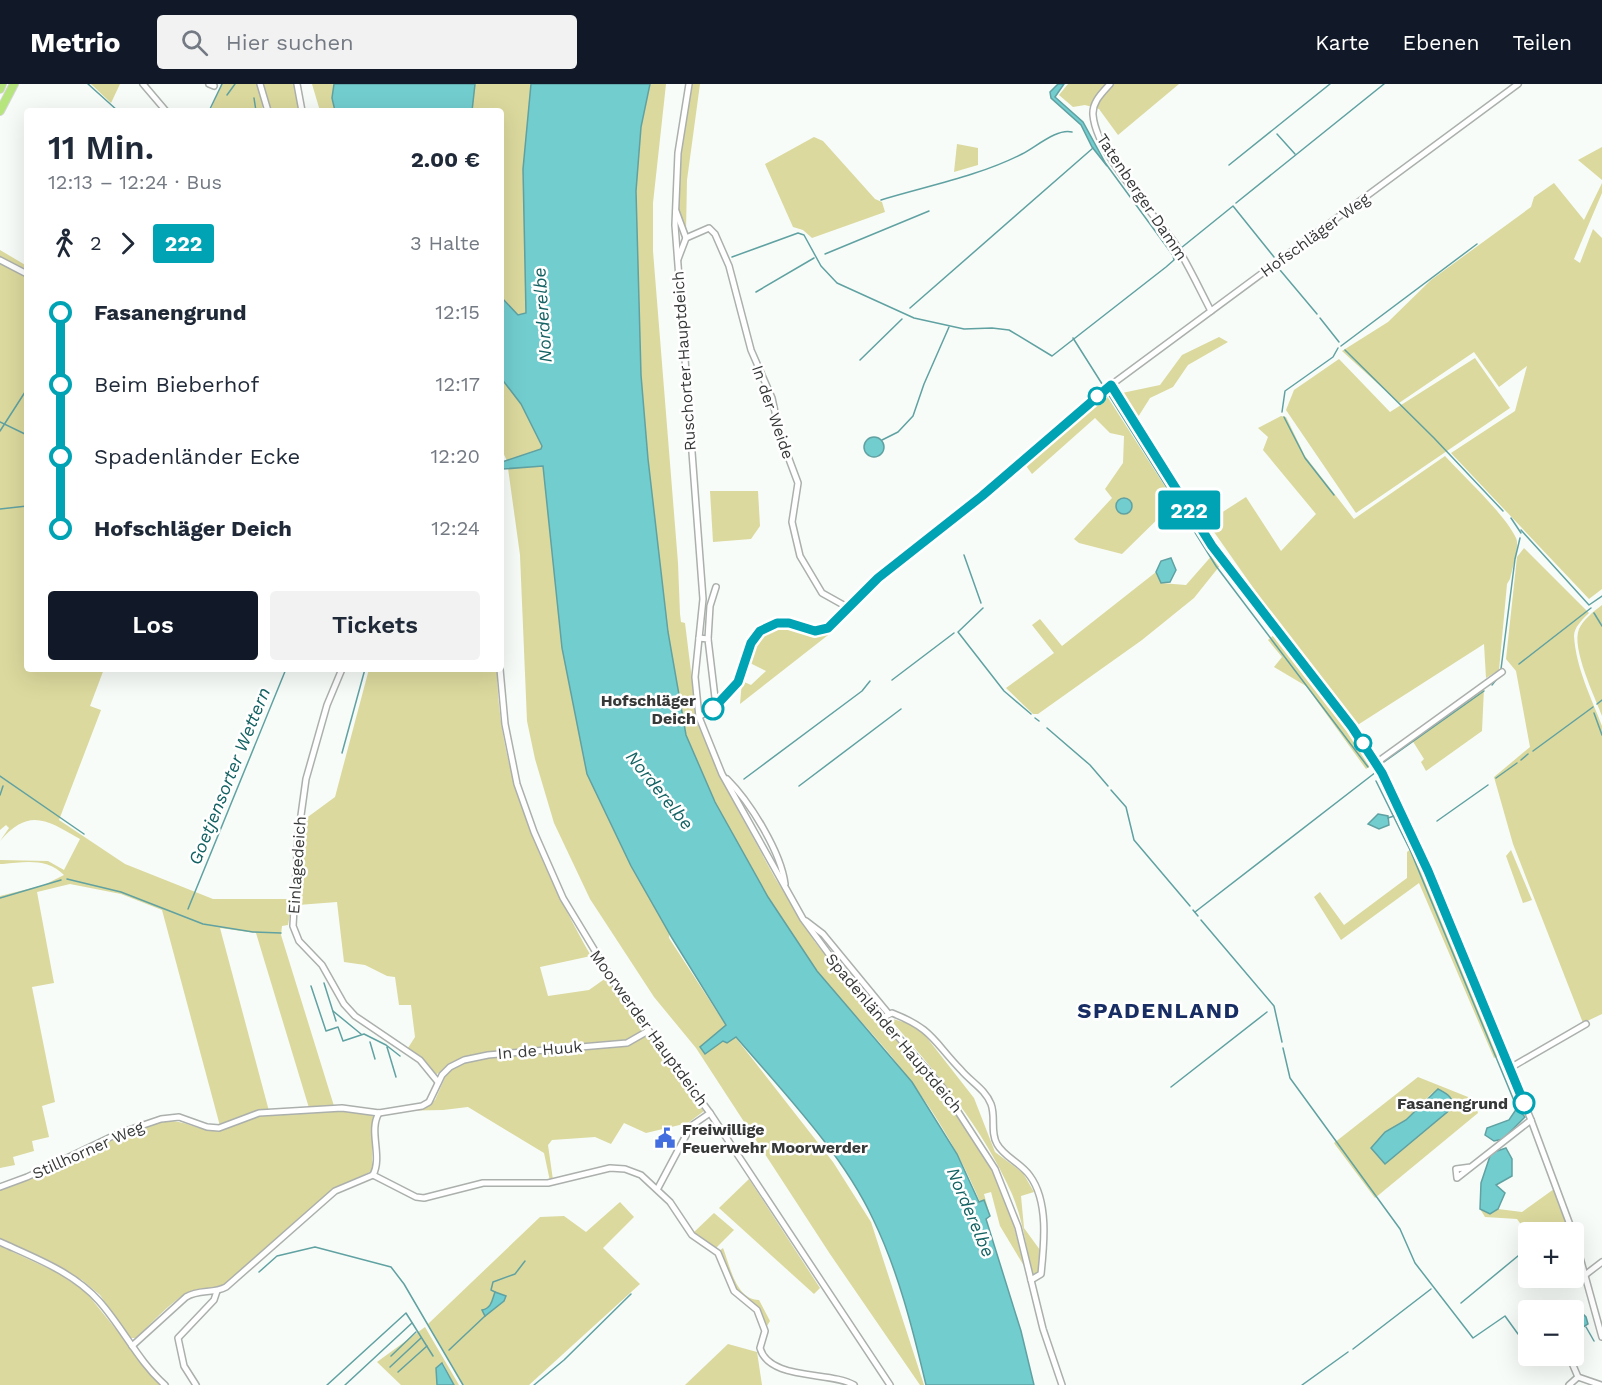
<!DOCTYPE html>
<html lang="de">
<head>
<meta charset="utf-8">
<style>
  :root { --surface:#fff; --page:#f2f2f3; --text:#1f2937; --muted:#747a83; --accent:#111827 }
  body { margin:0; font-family:"Work Sans",sans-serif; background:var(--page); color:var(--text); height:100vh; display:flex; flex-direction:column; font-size:22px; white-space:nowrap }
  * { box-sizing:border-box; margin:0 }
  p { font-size:20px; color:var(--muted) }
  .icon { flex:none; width:33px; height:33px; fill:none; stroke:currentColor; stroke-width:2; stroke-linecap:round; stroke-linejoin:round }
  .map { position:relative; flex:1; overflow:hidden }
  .sheet { position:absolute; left:24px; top:24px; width:480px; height:564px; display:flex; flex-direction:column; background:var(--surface); border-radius:6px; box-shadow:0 6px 24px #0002 }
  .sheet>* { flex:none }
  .badge { padding:0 12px; border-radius:4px; font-size:21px; line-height:39px }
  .fabs { position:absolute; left:1518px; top:1138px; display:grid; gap:12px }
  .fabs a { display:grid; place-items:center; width:66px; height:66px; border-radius:6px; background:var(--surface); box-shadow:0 6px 24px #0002; font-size:30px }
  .map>.badge { position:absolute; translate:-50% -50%; box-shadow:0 0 0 3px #fff }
  .legs { display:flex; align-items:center; gap:9px; height:66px; padding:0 24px; font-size:20px }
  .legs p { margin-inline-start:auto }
  .summary { display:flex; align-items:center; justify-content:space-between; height:102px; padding:0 24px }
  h1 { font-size:33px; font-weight:600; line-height:45px }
  .cta { display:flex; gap:12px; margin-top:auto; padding:12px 24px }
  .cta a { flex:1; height:69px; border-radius:6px; background:var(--accent); color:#fff; font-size:24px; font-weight:600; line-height:69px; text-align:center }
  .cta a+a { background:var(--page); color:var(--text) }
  ul { padding:0 24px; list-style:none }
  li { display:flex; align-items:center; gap:21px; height:72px; font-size:22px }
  li i { display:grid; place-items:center; width:9px; height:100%; margin:0 8px; background:currentColor }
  li i::after { content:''; width:15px; height:15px; margin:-8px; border:4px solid; border-radius:50%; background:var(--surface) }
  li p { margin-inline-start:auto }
  li:first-child i { background:linear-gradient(#0000 50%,currentColor 0) }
  li:last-child i { background:linear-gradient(currentColor 50%,#0000 0) }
  header { display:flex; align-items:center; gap:36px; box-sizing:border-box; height:84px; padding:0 30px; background:var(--accent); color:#fff }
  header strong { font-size:28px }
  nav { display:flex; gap:33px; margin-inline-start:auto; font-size:21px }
  .search { width:420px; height:54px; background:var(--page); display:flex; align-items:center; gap:15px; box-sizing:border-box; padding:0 21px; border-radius:6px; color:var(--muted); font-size:22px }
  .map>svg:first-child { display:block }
  .green { fill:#dbd99d; fill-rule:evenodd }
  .water { fill:#72cdcf; stroke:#60a1a2; stroke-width:1.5 }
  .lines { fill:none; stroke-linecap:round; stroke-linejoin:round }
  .stream { stroke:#60a1a2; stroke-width:1.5 }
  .minor-casing { stroke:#acb0ad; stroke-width:8 }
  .highway-casing { stroke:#d7d7d7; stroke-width:10 }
  .minor { stroke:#fff; stroke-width:5 }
  .highway { stroke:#b5e57c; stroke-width:8 }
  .line-1-casing { stroke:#fff; stroke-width:14 }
  .line-1 { stroke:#00a3b4; stroke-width:9 }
  .stop-1-dot { fill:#fff; stroke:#00a3b4; stroke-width:3 }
  .labels { text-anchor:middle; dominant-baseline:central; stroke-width:5; stroke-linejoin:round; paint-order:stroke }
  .street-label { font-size:16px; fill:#373938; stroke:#fff }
  .stop-label { font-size:16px; font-weight:bold; fill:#373938; stroke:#fff; text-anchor:end }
  .poi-label { font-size:16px; font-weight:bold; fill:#373938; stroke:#fff; text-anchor:start }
  .water-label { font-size:18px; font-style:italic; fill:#146263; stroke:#fff }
  .district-label { font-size:22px; font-weight:bold; letter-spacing:1.5px; fill:#182d63; stroke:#fff }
</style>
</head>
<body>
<header>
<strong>Metrio</strong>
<div class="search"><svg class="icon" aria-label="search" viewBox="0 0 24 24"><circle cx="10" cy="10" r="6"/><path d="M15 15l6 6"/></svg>Hier suchen</div>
<nav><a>Karte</a><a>Ebenen</a><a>Teilen</a></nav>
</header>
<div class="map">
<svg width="1602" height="1301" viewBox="0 0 1602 1301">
  <rect width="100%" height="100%" fill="#f7fcf8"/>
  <g class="green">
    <polygon points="91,0 120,0 111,19"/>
    <polygon points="222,0 257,0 264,20 261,27 210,27"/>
    <polygon points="263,0 294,0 300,27 271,27"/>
    <path d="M312 0H666L653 119V167L678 479 680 530 681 538 685 539 697 636 728 708 775 794 815 858 858 912 939 1003 991 1082 1011 1131 1024 1182 1000 1142 991 1108 984 1110 990 1132 984 1117 980 1118C960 1069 930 1020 896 978 871 946 841 918 816 885 765 817 721 739 689 660L669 854 725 940 833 1078 871 1138 924 1301H920L830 1170 696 964 654 913 590 815 554 739 535 675 527 637 520 471 507 377 501 364V27H320Z"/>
    <polygon points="691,0 700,0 687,96 686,148 677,127 680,69"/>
    <polygon points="1068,0 1179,0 1118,51 1099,25 1085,21 1073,23 1059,11"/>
    <polygon points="814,53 823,57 875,115 882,118 885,128 812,154 803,146 793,143 765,80"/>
    <polygon points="957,60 978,64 978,81 954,88"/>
    <polygon points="1602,63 1602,96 1578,76"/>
    <polygon points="1554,99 1584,136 1602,99 1602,109 1574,175 1580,179 1593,145 1602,154 1602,505 1589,515 1451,369 1515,327 1527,282 1499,303 1474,268 1399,319 1342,267 1388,238 1431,196 1531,123 1534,113"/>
    <path d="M0 166 27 182V585H104L90 622 101 626 59 736 125 780 213 815H289L292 819 288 841 282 842 281 851 334 1022 309 1024 256 849 220 844 269 1027 247 1030 220 1042 162 826 121 810 70 800 37 808 54 899 32 903 55 1018 42 1022 49 1053 32 1057 34 1067 13 1073 15 1081 0 1084V812L44 801 64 791C47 774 25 778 3 780H0V776L48 777 64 786 80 755C47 736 29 723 0 757L9 744 6 741 0 746Z"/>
    <polygon points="1219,253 1228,258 1188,281 1173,303 1150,314 1138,333 1122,309 1160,301 1182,271"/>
    <polygon points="1475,274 1510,324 1356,429 1286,326 1294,306 1339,275 1390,328"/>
    <polygon points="1110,305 1177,412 1175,414 1108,309"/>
    <polygon points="1105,309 1175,418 1122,470 1079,459 1074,455 1112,414 1105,405 1123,379 1124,352 1110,349 1095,334 1032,390 1024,379"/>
    <path d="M1281 332 1286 333 1305 372 1354 435 1445 372C1464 393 1504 429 1516 454 1520 462 1512 485 1510 495L1507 500 1499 586 1486 594 1484 560 1356 642 1285 549 1207 438 1246 413 1281 467 1316 430 1263 366 1268 353 1258 344Z"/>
    <polygon points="710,407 758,407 760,442 751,455 713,458"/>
    <path d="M1524 464 1589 529C1583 535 1574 543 1574 552 1576 584 1591 613 1602 642V930L1583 939 1513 760 1494 693 1530 663 1516 587 1506 575 1517 473Z"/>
    <polygon points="1215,468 1222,479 1194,514 1142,556 1038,630 1033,630 1006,604 1054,569 1032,541 1040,535 1062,562 1156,488 1161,499 1186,501"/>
    <path d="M1602 521V632C1595 613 1571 564 1579 545 1583 536 1594 527 1602 521Z"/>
    <path d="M788 543 809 552 832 548 740 620 742 597 751 601 766 587 748 578C757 551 760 548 788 543Z"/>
    <polygon points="1276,549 1374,679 1366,685 1306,602 1274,583 1282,573 1268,556"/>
    <path d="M369 585H497C498 689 541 783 591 872L540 883 548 912 589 906 606 894 643 946 627 956 487 969 464 974 435 991 426 979 408 964 415 953 411 921H399L395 893 387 892 365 881 344 878 337 818 298 821 301 738 335 713Z"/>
    <polygon points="1484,604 1482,647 1426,687 1421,678 1424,675 1412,656"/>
    <polygon points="1415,762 1503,970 1494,974 1419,799 1341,856 1314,813 1320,808 1344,841 1407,794 1407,768"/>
    <polygon points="1511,766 1532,816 1523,819 1506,772"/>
    <path d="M889 934 907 939 924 950 974 1014 995 1068 1023 1089 1034 1108 1021 1112 1024 1144 1040 1166 1038 1193 1033 1195C1027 1167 1023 1136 1012 1110 983 1044 936 988 889 934Z"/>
    <polygon points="648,951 704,1027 688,1039 646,1049 624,1039 611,1060 595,1053 552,1056 548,1061 553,1096 550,1097 544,1069 468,1023 443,1026 392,1027 422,1025 435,1016 448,987 465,979 488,973 628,962"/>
    <path d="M1418 993 1473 1015 1478 1029 1375 1114 1334 1059ZM1433 1008 1385 1080V1048L1406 1036Z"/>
    <path d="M335 1026 373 1028 372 1087 334 1105 228 1198C216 1206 205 1203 191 1207 174 1214 150 1241 136 1254H130L100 1211 82 1196 0 1156V1105C54 1087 102 1055 157 1039 181 1032 192 1046 214 1046 230 1047 239 1037 253 1033 279 1026 309 1028 335 1026Z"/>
    <polygon points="749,1095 820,1204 814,1210 719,1124"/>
    <polygon points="1554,1105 1569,1149 1528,1150 1517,1135 1485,1133 1480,1125 1490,1129 1498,1125 1522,1128"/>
    <polygon points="620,1118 634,1133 603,1164 640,1200 529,1301 463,1301 428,1240 540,1133 564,1132 586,1148"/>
    <polygon points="714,1129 734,1146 715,1165 692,1150"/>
    <polygon points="0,1162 58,1189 85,1207 161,1301 0,1301"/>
    <path d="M723 1164C730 1182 736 1216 759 1216L770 1237 767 1242 758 1225 738 1210 718 1168Z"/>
    <polygon points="425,1243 459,1301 454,1301 443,1279 436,1284 437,1301 401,1301 377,1278"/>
    <polygon points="728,1260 757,1268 762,1301 685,1301"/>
  </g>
  <g class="water">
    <polygon points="334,0 475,0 472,27 335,27 332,14"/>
    <path d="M531 0H650L641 43 636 107 641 291 648 375 668 548 686 651 715 718 768 813 817 887 912 998 957 1070 979 1118 984 1116 990 1132 986 1135 1021 1247 1034 1301H926C913 1246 898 1186 873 1135 842 1069 784 1009 736 953L727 959 723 957 705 970 700 963 726 941 672 854 631 782 587 690 562 564 543 382 503 385 502 378 541 365 542 362 521 320 501 294V213L518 231 526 229 523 85Z"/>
    <polygon points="1058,0 1064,0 1055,13 1083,38 1107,82 1092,63 1081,41 1051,14 1050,8"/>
    <circle cx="874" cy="363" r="10"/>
    <circle cx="1124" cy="422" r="8"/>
    <polygon points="1171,474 1176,486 1170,498 1161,499 1156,488 1161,477"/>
    <polygon points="1378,730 1388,732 1389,741 1379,745 1368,740"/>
    <path d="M1438 1005C1447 1010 1454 1013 1452 1024L1385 1080 1371 1064 1385 1048 1406 1036Z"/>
    <polygon points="1517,1024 1525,1033 1503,1055 1494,1057 1485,1051 1487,1044 1509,1036"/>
    <polygon points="1506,1064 1512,1075 1512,1092 1496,1101 1505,1109 1498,1125 1490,1130 1480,1125 1481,1099 1491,1069"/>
    <path d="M495 1208 506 1212 504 1217 485 1232 482 1226C492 1224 492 1216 495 1208Z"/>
    <polygon points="1577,1224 1586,1233 1588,1240 1574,1249 1574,1227 1566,1227"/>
    <polygon points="442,1279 454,1301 437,1301 436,1284"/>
  </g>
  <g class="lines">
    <g class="stream">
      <polyline points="88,0 118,27"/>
      <polyline points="227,11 235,0"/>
      <polyline points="254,14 256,27"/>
      <polyline points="209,27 222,0"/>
      <polyline points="1277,50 1295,70"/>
      <polyline points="1106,80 1172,170"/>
      <polyline points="1229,81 1330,0"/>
      <path d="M881 116C927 102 979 92 1022 70 1036 63 1057 44 1072 48"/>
      <polyline points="1236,119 1384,0"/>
      <polyline points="1181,164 1233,122 1274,173"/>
      <polyline points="825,170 929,127"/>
      <polyline points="732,173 798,149 804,151 821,182 837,199 914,234 964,245 992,244 1009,246 1052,272 1166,183 1174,176 1173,171 1176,168"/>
      <polyline points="1280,186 1317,230"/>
      <polyline points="756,208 814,174"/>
      <polyline points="910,224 1093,64"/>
      <polyline points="1320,234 1339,258"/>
      <polyline points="1073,254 1104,303"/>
      <polyline points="1341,262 1477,160"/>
      <polyline points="1345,266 1434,354 1503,427"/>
      <polyline points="860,276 902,235"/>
      <polyline points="1107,308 1216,482 1368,683"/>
      <polyline points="1282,328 1285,307 1333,273 1338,264"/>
      <polyline points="1284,333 1305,374 1334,411"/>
      <polyline points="0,338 27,351"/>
      <polyline points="0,347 27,305"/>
      <polyline points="882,356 898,348 913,332 924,300 949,243"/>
      <polyline points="0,425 27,422"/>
      <polyline points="1511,434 1521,449"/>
      <polyline points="1521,446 1589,521 1602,512"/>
      <polyline points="964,471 981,519"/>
      <polyline points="983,524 958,548 1004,607 1031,630"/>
      <polyline points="1594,529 1602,542"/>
      <polyline points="1519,580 1591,524"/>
      <polyline points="1501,585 1515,475 1520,454"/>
      <polyline points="892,596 954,549"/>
      <polyline points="1492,601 1500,591"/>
      <polyline points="1597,620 1602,616"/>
      <polyline points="1594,629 1602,651"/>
      <polyline points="1035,634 1039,637"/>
      <polyline points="1047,644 1090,681 1108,702"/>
      <polyline points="1533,667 1593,623"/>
      <polyline points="342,669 365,585"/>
      <polyline points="1521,676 1528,670"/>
      <polyline points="1381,680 1484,607"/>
      <polyline points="0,692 84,750"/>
      <polyline points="1496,694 1517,679"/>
      <polyline points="744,695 862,607 870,597"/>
      <polyline points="1376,697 1411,768 1517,1024"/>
      <polyline points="799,702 901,625"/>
      <polyline points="1111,706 1126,723 1134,756 1190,822"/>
      <polyline points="0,711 3,702"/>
      <polyline points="1388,734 1394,732"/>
      <polyline points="1437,737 1488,701"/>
      <polyline points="67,795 121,808 203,840 253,848 281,849"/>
      <polyline points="0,814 61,796"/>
      <polyline points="188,825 286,585"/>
      <polyline points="1193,826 1198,832"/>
      <polyline points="1195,828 1376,688"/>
      <polyline points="1201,836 1274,922 1282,958"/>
      <polyline points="324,899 336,937"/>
      <polyline points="311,902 326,947 338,943 343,957 364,950 386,961 400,972"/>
      <polyline points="333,927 361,950"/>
      <polyline points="370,958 375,975"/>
      <polyline points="387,963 396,993"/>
      <polyline points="1283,964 1290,994 1400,1145 1415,1179 1473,1254 1505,1232 1518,1250 1528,1243"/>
      <polyline points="1171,1003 1267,928"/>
      <polyline points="259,1188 277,1172 315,1163 391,1183 404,1200 463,1301"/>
      <polyline points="495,1208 491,1206 493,1198 515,1190 525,1177"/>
      <polyline points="1461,1219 1524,1167"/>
      <polyline points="1586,1243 1594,1257"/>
      <polyline points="1353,1265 1431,1205"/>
      <polyline points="449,1266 485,1232"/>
      <polyline points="391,1272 416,1248"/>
      <polyline points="390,1283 421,1254"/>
      <polyline points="398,1288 427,1262"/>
      <polyline points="327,1301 406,1229 433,1272"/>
      <polyline points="345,1301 412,1239"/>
      <polyline points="534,1301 564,1276 631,1210"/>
      <polyline points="1302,1301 1348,1268"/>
    </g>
    <g class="minor-casing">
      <g id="minor">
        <polyline points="143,0 166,27"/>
        <polyline points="209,0 214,2"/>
        <polyline points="260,0 268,27"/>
        <polyline points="297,0 302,27"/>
        <polyline points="689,0 678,69 675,141 703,515 695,593 699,633 722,690 803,835 845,892 942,1003 995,1085 1018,1143 1043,1245 1062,1301"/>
        <path d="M1110 0C1102 9 1092 18 1093 31 1096 69 1151 126 1174 158 1188 180 1199 204 1211 227"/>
        <polyline points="676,127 686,154"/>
        <polyline points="678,175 686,154 709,144 715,150 729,182 751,266 772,314 780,351 798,399 792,438 800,472 822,509 847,523"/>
        <polyline points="0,176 27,190"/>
        <polyline points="1111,301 1212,462 1352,643 1382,689 1402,727 1459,859 1531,1036 1573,1149"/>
        <polyline points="699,554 708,555 716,622"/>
        <polyline points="708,555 710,522 716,503"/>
        <polyline points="342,585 327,621 306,695 298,753 293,842 299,857 322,881 344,920 355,932 420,976 438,998"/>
        <polyline points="500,585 505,640 517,700 534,748 563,814 618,905 710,1029 890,1301"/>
        <polyline points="699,633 716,622 733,605 742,590 751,559 760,547 777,539 789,539 815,547 828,544 878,494 982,412 1111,301 1518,0"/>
        <polyline points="1376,679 1502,588"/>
        <path d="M727 695C750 718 781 768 785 800"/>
        <polyline points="806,837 823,850 888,929"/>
        <path d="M882 934 892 929C933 945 933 957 961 986 971 998 985 1005 991 1020 996 1033 990 1048 997 1060 1004 1073 1021 1079 1030 1092 1049 1118 1044 1161 1041 1190L1031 1196"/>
        <polyline points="1510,984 1586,940"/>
        <polyline points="1471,1083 1456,1085 1457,1094 1531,1036"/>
        <path d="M373 1091 416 1113 424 1114 483 1099H548L610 1084 625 1085 641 1091 670 1118 692 1151 718 1169 734 1207 757 1226 765 1247 760 1264C769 1297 831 1287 854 1301"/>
        <path d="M373 1091C383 1072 368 1047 379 1029"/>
        <polyline points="0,1103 27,1093 117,1050 161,1035 179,1033 207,1043 219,1044 259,1029 342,1024 379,1029 422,1022 429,1018 442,991 450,983 464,976 488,971 627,959 648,947"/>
        <polyline points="658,1104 691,1042 710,1029"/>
        <polyline points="1574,1152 1602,1253"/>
        <path d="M0 1158C35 1174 73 1188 99 1217 123 1244 138 1277 165 1301"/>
        <polyline points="1585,1191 1602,1178"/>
        <path d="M132 1262 186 1213C199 1205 213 1210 226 1203L335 1107 373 1091"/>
        <polyline points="1569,1272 1578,1293 1601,1301"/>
        <polyline points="196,1301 184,1282 178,1254 214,1216 217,1207"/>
        <polyline points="1569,1301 1578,1293"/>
      </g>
    </g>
    <g class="highway-casing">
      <g id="highway">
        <polyline points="0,5 2,0"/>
        <polyline points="0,27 14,0"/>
      </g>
    </g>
    <use href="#minor" class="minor"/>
    <use href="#highway" class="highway"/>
  </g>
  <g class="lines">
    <g class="line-1-casing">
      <polyline id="line-1" points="713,625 738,598 751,559 760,547 777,539 789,539 815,547 828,544 878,494 982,412 1111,301 1212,462 1352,643 1382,689 1428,787 1524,1019"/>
    </g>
    <use href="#line-1" class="line-1"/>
  </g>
  <defs>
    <g id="civic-bare" transform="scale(1.62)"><path d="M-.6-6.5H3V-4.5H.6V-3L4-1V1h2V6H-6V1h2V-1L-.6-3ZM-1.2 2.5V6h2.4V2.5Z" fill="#436ee0" stroke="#fff" stroke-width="2.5" paint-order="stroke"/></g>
  </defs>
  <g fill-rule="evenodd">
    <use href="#civic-bare" x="665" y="1054"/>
  </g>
  <g class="stop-1-dot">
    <circle cx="1097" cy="312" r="8"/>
    <circle cx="713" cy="625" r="10"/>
    <circle cx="1363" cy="659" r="8"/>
    <circle cx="1524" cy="1019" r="10"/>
  </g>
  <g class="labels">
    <g class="street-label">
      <text transform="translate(1142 113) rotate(56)">Tatenberger Damm</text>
      <text transform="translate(1315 151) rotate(-36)">Hofschläger Weg</text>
      <text transform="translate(684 277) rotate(-94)">Ruschorter Hauptdeich</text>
      <text transform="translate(773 328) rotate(71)">In der Weide</text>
      <text transform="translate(297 781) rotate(-86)">Einlagedeich</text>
      <text transform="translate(649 944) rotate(54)">Moorwerder Hauptdeich</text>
      <text transform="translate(894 949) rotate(50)">Spadenländer Hauptdeich</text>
      <text transform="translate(540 966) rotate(-5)">In de Huuk</text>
      <text transform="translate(88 1066) rotate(-24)">Stillhorner Weg</text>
    </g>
    <g class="stop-label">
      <text x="696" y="616">Hofschläger<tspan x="696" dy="18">Deich</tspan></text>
      <text x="1508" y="1019">Fasanengrund</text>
    </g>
    <g class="poi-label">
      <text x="682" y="1045">Freiwillige<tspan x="682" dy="18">Feuerwehr Moorwerder</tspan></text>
    </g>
    <g class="water-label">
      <text transform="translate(542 231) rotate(-94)">Norderelbe</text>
      <text transform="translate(229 692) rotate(-68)">Goetjensorter Wettern</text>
      <text transform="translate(660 706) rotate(51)">Norderelbe</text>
      <text transform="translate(971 1128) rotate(67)">Norderelbe</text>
    </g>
    <g class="district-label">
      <text x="1159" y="926">SPADENLAND</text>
    </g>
  </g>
</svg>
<div class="fabs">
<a>+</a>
<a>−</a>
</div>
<b class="badge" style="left:1189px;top:426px;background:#00a3b4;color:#fff">222</b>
<section class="sheet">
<div class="summary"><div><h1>11 Min.</h1><p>12:13 – 12:24 · Bus</p></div><b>2.00 €</b></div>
<div class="legs"><svg class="icon" aria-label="walk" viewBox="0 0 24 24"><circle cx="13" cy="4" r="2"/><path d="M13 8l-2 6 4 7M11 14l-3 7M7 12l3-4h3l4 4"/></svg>2<svg class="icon" aria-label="forward" viewBox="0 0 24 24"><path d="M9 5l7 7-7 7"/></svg><b class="badge" style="background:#00a3b4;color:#fff">222</b><p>3 Halte</p></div>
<ul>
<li><i style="color:#00a3b4"></i><b>Fasanengrund</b><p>12:15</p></li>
<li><i style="color:#00a3b4"></i><span>Beim Bieberhof</span><p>12:17</p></li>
<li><i style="color:#00a3b4"></i><span>Spadenländer Ecke</span><p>12:20</p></li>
<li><i style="color:#00a3b4"></i><b>Hofschläger Deich</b><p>12:24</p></li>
</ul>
<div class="cta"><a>Los</a><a>Tickets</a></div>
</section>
</div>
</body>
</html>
